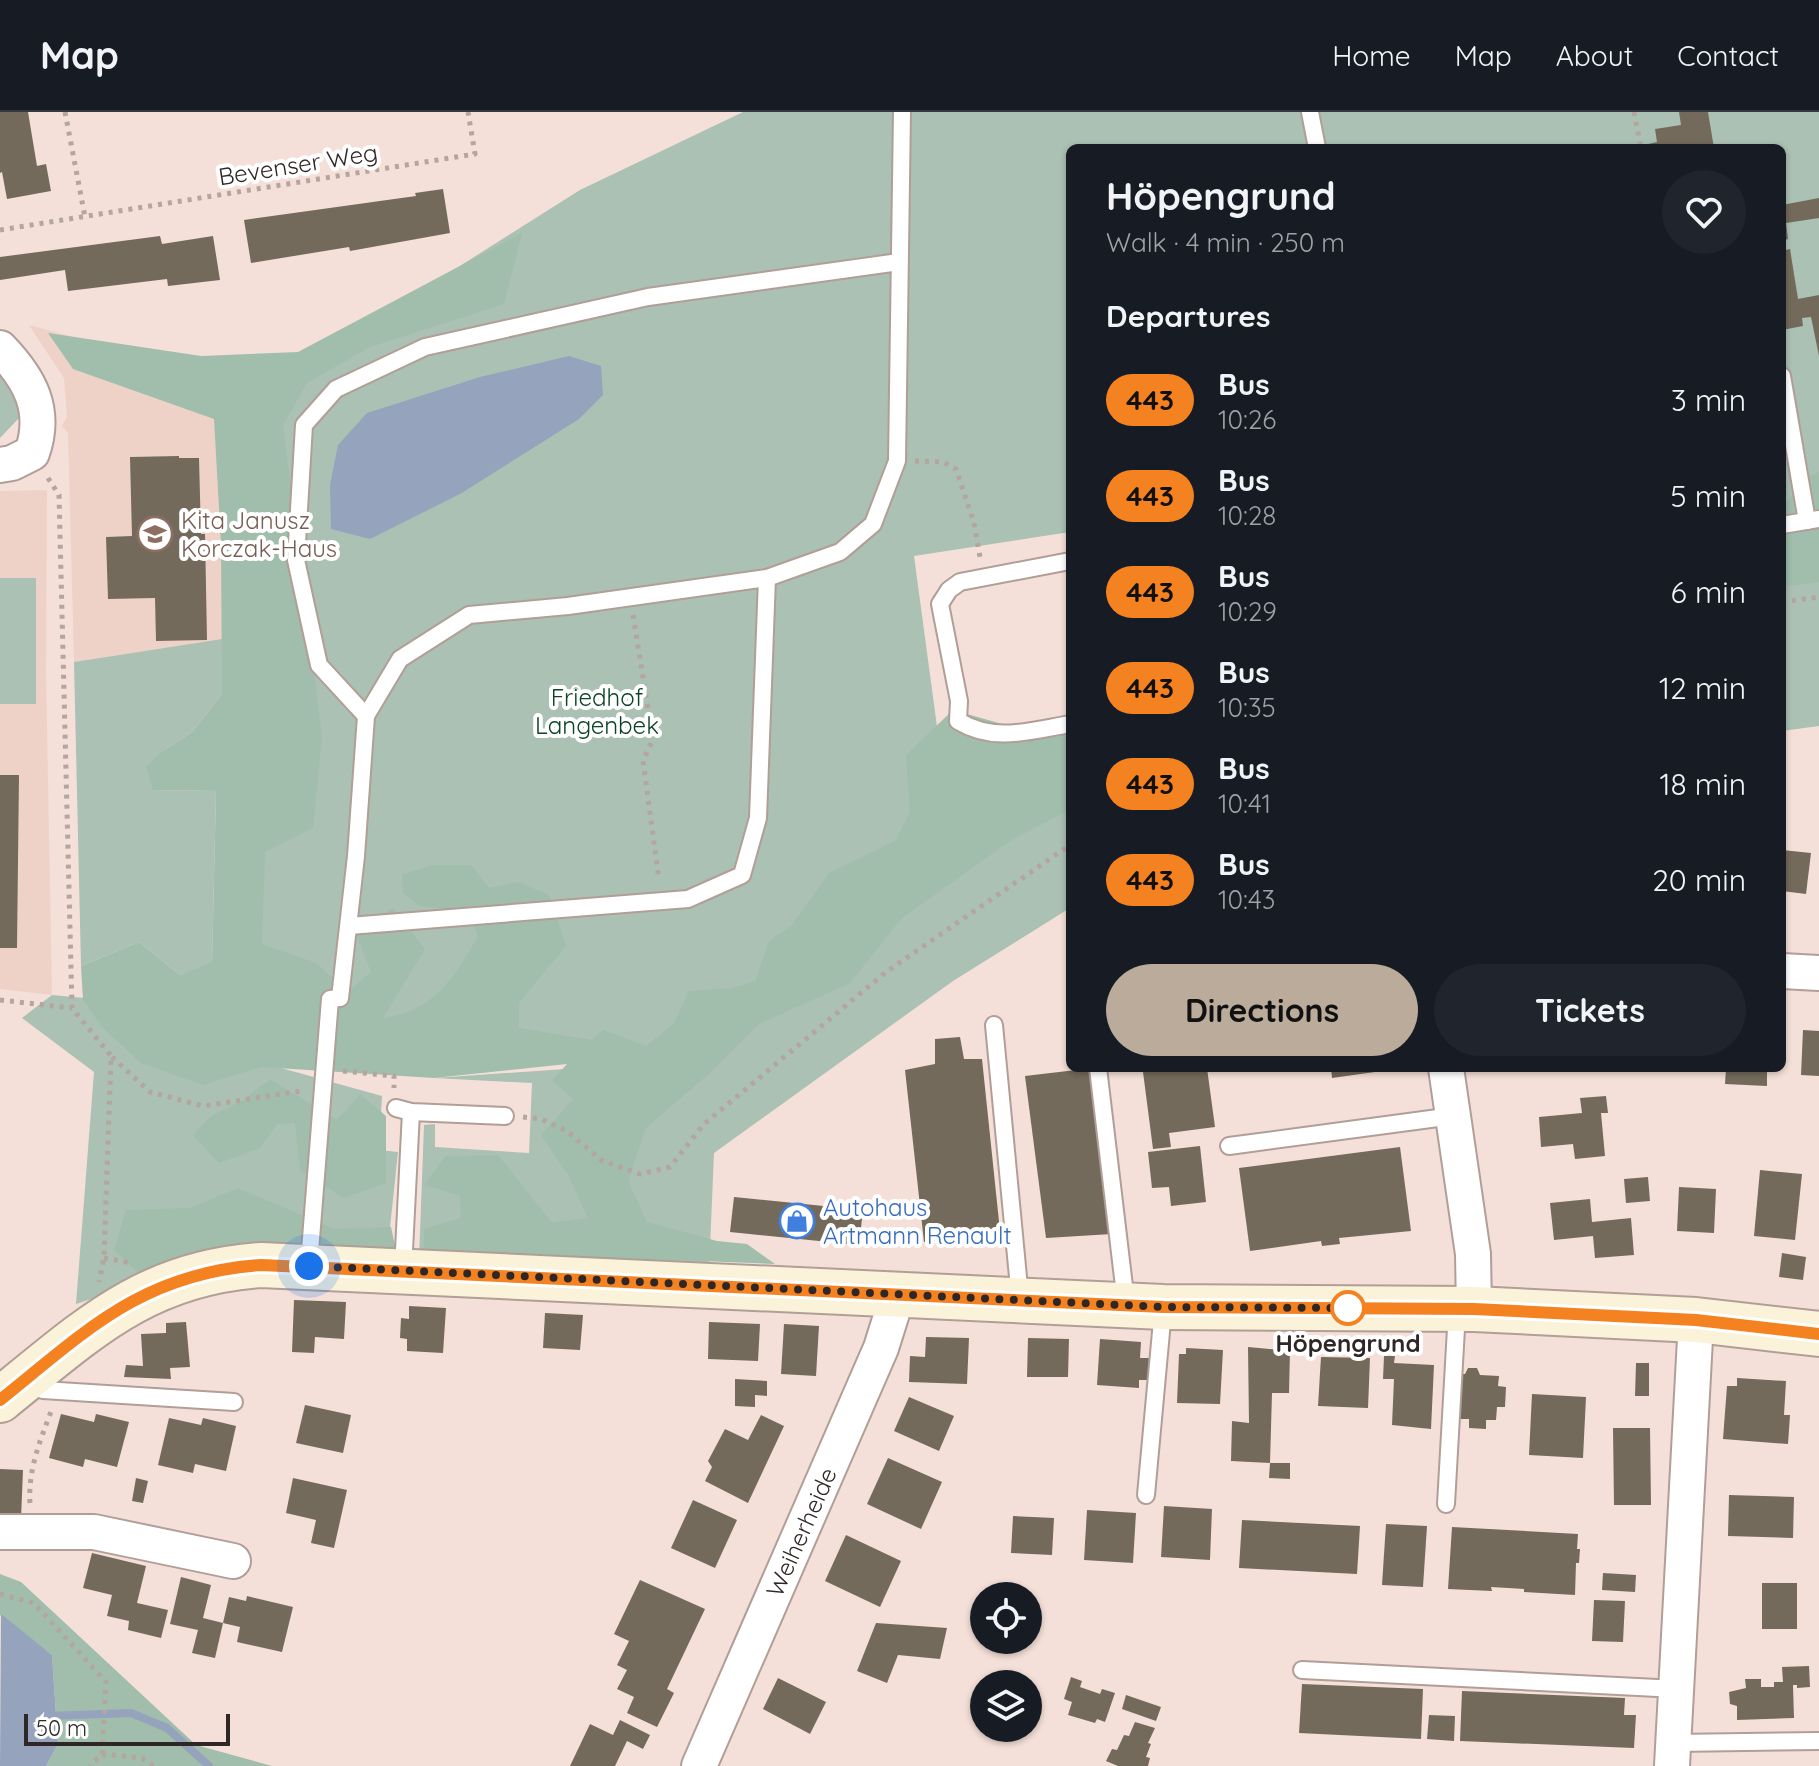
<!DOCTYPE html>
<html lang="en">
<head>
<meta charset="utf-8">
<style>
  :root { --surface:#171b24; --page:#20242c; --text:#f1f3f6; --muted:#9ea1a6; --line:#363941; --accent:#baab9b }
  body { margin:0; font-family:Quicksand,sans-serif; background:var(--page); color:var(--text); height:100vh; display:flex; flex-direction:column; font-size:30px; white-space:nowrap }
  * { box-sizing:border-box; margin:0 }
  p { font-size:26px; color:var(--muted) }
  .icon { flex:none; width:44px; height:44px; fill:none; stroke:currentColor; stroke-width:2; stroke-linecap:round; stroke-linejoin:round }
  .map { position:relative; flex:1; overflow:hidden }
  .side { position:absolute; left:1066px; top:32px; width:720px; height:928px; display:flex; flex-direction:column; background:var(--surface); border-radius:12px; box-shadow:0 2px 6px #0004 }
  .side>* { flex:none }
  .badge { padding:0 16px; border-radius:26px; font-size:28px; line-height:52px }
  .fabs { position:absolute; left:970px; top:1470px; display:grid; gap:16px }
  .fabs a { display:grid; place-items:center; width:72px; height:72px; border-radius:50%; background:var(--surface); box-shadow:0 2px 6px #0004; font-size:40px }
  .scale { position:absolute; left:24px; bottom:20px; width:206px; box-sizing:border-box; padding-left:8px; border:4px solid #2f2725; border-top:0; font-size:22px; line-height:28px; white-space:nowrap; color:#2f2725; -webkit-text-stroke:6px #fff; paint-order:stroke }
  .you { position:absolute; width:40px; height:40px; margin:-20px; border:6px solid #fff; border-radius:50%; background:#1a73e8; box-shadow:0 0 0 12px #1a73e833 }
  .map>.badge { position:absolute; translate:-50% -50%; box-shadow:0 0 0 4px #fff }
  h2 { padding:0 40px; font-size:30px; line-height:72px }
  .round { display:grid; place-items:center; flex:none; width:84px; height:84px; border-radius:42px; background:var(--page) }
  .summary { display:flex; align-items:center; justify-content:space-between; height:136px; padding:0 40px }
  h1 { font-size:38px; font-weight:700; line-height:60px }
  .action { display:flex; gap:16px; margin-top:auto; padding:16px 40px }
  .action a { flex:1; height:92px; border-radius:48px; background:var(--accent); color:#111; font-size:32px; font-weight:700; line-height:92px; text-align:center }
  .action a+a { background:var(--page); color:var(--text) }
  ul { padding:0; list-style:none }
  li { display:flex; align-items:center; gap:24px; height:96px; padding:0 40px }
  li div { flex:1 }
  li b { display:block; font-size:30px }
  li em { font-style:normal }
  li .badge { min-width:88px; font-weight:700; text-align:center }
  header { display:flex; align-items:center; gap:48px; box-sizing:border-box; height:112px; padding:0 40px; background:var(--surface); border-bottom:2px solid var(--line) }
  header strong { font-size:38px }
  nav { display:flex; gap:44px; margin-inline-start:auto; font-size:28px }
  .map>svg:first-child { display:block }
  .built { fill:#eed2c8 }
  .green { fill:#abc1b3 }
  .forest { fill:#a0beab }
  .water { fill:#95a3bd }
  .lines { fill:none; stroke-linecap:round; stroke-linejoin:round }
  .stream { stroke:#95a3bd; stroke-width:8 }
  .building { fill:#736a5b }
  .lane-casing { stroke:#b19e97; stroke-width:20 }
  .street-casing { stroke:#b19e97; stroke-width:38 }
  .secondary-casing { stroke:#b19e97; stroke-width:48 }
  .path { stroke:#b5a59f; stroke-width:5; stroke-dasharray:4 6; stroke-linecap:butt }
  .lane { stroke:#fff; stroke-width:16 }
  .street { stroke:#fff; stroke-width:34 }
  .secondary { stroke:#faf3da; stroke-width:44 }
  .line-casing { stroke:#fff; stroke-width:18 }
  .line { stroke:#f58220; stroke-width:12 }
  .walk { stroke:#2f2725; stroke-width:8; stroke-dasharray:0 14.4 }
  .stop-dot { fill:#fff; stroke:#f58220; stroke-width:4 }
  .labels { text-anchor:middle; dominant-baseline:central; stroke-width:8; stroke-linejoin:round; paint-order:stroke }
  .street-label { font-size:24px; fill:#2f2725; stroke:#fff }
  .education-label { font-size:24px; fill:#785e54; stroke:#fff; text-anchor:start }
  .park-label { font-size:24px; fill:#0d4329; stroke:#fff }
  .shop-label { font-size:24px; fill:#366cbe; stroke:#fff; text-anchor:start }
  .stop-label { font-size:24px; font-weight:bold; fill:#2f2725; stroke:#fff }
</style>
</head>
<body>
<header>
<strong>Map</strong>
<nav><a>Home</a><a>Map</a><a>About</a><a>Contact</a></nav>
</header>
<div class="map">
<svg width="1819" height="1654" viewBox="0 0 1819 1654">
  <rect width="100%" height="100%" fill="#f4e0d8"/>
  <g class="built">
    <polygon points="29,213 238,269 242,524 74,550 68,321 62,314 67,305 64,266"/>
    <polygon points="47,378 46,560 52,883 0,877 0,379"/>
  </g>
  <g class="green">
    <polygon points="743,0 1819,0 1819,614 1782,619 1782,36 1070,36 1070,420 914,444 955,748 1070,678 1070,796 953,869 714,1041 709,1159 419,1147 424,1013 435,1012 435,1035 529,1041 532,971 434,966 680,949 238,944 382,984 379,1038 398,1040 387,1144 144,1170 76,1192 94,960 22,906 52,883 95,887 234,943 259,281 580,78"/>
    <polygon points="0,260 16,278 19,306 0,326"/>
    <rect x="0" y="466" width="36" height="126"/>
    <polygon points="222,527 222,582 192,620 164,638 153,678 216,679 212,851 180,863 139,830 81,854 74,550"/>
  </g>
  <g class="forest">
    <path d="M522 121 504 192 370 235 307 271 283 313 322 625 313 716 265 740 262 832 316 851 348 880 371 860 355 819 393 796 425 837 383 906C433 900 454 866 478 824L469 800 420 794 403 781 402 763 432 753H471L489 776 518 770 549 783 566 834 519 891V916L592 928 603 918 646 934 674 911 689 879 733 876 755 869 769 829 792 813 829 761 895 729 910 700 906 643 953 598 1016 616 1070 613V698L1013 727 901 807 850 871 759 912 711 960 646 1016 628 1069 647 1110 717 1129 747 1132 775 1152 676 1148 621 1150 424 1144V1117L461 1106 460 1084 425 1073 445 1044 498 1043 552 1111 588 1106 568 1063 541 1023 573 987 552 969 567 952 434 966 261 955 203 973 141 951 103 916 83 888 81 854 139 830 180 863 212 850 216 679 153 678 146 655 164 638 192 620 222 582 221 431 214 307 73 257 48 221 201 244 298 240Z"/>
    <polygon points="1819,360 1819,470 1782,475 1782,396 1806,366"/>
    <polygon points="270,967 337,1008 360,982 386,1004 386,1071 344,1086 300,1058 295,1011 277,1012 260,1036 219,1051 193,1023 211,1004 243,988"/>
    <polygon points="238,1076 334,1117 391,1115 398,1148 193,1150 139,1161 114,1138 126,1098 190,1096"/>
    <polygon points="0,1462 21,1470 196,1633 272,1654 46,1654 58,1632 52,1543 0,1503"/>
  </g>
  <g class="water">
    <polygon points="569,244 601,254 603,283 579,307 460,382 370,427 331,417 330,373 338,333 367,301 480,265"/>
    <polygon points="1,1502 52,1543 58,1632 46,1654 0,1654"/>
  </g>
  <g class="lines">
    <polyline class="stream" points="48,1604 131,1601 167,1616 209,1654"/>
  </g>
  <g class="building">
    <polygon points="0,0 28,0 37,54 46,52 51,79 7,87 2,60 0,61"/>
    <polygon points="1679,0 1708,0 1714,36 1631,36 1657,30 1655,17 1681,13"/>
    <polygon points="443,77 450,121 350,139 349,135 251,151 244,108 416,84 415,81"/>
    <polygon points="1819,86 1819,106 1786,111 1788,127 1782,129 1782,93"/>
    <polygon points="160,124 162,132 213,124 220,168 168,174 167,167 68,179 65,158 0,168 0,145"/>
    <polygon points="1790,137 1798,187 1819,183 1819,244 1811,205 1802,206 1803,214 1782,218 1782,139"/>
    <polygon points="179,344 179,346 199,346 201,422 205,422 207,528 156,529 155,486 108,487 106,425 132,424 130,345"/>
    <polygon points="0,663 19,663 17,836 0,836"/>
    <polygon points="1782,738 1811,741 1806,782 1782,779"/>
    <polygon points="1803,918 1819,919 1819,964 1801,963"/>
    <polygon points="960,925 964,947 982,947 1000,1119 924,1130 905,958 935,952 935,927"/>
    <polygon points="1093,956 1112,1122 1046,1126 1025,964"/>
    <polygon points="1173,956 1207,956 1215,1015 1169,1021 1171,1035 1153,1037 1143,960"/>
    <polygon points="1331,956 1375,956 1375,960 1332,966"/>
    <polygon points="1726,956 1767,956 1767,974 1725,972"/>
    <polygon points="1606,984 1608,1001 1601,1001 1605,1044 1575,1047 1573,1032 1541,1035 1539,1005 1582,1001 1580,986"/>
    <polygon points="1200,1034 1206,1090 1171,1094 1169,1075 1152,1076 1148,1040"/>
    <polygon points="1400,1035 1411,1119 1339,1126 1340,1132 1322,1134 1321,1129 1250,1139 1239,1056"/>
    <polygon points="1760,1058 1802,1062 1795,1128 1754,1124"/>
    <polygon points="1648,1065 1650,1089 1626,1091 1624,1067"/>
    <polygon points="1679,1075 1716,1077 1714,1121 1677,1119"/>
    <polygon points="734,1085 863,1098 859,1133 730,1120"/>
    <polygon points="1590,1087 1592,1110 1631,1106 1634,1143 1595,1146 1593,1124 1554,1128 1550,1091"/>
    <polygon points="1782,1141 1806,1145 1803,1168 1779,1165"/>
    <polygon points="294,1188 346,1190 344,1227 315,1225 314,1241 292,1240"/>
    <polygon points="409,1194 446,1196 443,1241 407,1239 407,1227 400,1226 401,1206 409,1207"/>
    <polygon points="545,1201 583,1203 580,1238 543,1236"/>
    <polygon points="186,1210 190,1255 170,1256 171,1267 124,1265 126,1253 143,1254 141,1222 166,1221 166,1211"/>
    <polygon points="709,1210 760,1212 758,1249 708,1247"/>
    <polygon points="784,1212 819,1214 816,1264 781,1262"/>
    <polygon points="926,1225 969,1226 967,1272 909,1270 910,1244 925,1245"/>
    <polygon points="1028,1226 1069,1227 1068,1265 1027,1265"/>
    <polygon points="1100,1227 1141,1230 1140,1246 1149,1246 1148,1268 1139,1268 1139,1276 1097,1273"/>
    <polygon points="1248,1235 1290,1239 1289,1281 1272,1281 1270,1351 1231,1349 1232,1309 1249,1311"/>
    <polygon points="1186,1236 1223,1238 1220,1292 1177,1291 1179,1242 1186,1242"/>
    <polygon points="1384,1244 1395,1244 1394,1251 1434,1253 1431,1317 1392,1313 1394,1267 1383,1267"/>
    <polygon points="1321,1245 1370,1246 1368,1296 1318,1294"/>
    <polygon points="1636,1251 1649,1251 1649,1284 1635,1284"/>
    <polygon points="1468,1256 1477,1256 1480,1263 1499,1264 1498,1274 1506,1275 1505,1295 1497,1295 1496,1308 1486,1308 1486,1317 1469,1316 1469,1307 1459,1307 1461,1262 1465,1262"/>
    <polygon points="1737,1266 1786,1269 1784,1303 1790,1303 1788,1332 1723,1327 1727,1274 1737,1274"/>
    <polygon points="735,1267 767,1269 767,1284 755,1283 755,1295 735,1294"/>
    <polygon points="1532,1282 1586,1285 1583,1346 1529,1343"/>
    <polygon points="909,1285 954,1304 939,1339 894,1319"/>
    <polygon points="305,1293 351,1303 343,1341 296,1331"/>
    <polygon points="61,1302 94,1310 96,1302 129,1310 117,1355 85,1347 83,1355 49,1346"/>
    <polygon points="761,1303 784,1314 748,1391 705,1369 712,1355 708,1349 725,1317 748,1328"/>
    <polygon points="169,1306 201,1313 203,1306 236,1314 226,1359 195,1352 193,1361 158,1353"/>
    <polygon points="1613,1316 1650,1316 1651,1393 1614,1393"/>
    <polygon points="888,1346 942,1370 921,1417 867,1392"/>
    <polygon points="1270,1351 1290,1351 1290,1367 1269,1366"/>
    <polygon points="0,1357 23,1358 21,1407 0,1406"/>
    <polygon points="136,1366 148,1369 143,1391 132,1389"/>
    <polygon points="293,1366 347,1378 334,1436 311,1431 316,1408 286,1401"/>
    <polygon points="1729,1383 1794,1385 1793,1426 1728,1424"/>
    <polygon points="693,1388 737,1408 715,1456 671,1436"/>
    <polygon points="1164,1394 1212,1397 1210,1448 1161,1445"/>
    <polygon points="1087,1398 1136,1401 1133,1451 1084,1448"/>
    <polygon points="1013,1404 1054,1406 1052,1443 1011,1441"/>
    <polygon points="1242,1408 1360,1414 1357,1462 1239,1456"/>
    <polygon points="1386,1412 1427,1414 1423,1475 1382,1473"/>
    <polygon points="1452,1415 1578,1422 1577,1437 1580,1437 1579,1451 1576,1451 1575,1483 1524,1480 1524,1477 1508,1476 1491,1475 1492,1479 1448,1477"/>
    <polygon points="846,1423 901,1449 880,1495 825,1469"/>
    <polygon points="92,1441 146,1454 137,1491 168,1498 161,1526 128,1518 129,1509 107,1504 112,1483 83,1476"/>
    <polygon points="1603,1461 1636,1463 1635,1480 1602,1478"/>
    <polygon points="181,1465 211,1473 203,1506 223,1511 215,1546 192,1541 198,1518 170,1512"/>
    <polygon points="640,1468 705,1497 667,1577 674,1581 657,1615 627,1601 634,1585 617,1577 627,1558 617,1553 629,1529 614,1522"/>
    <rect x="1762" y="1471" width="35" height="46"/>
    <polygon points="247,1484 293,1495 282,1540 237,1530 240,1515 223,1511 229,1485 246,1489"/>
    <polygon points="1594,1488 1625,1489 1623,1530 1592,1529"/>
    <polygon points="876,1511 947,1516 940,1547 898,1543 887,1571 857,1559"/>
    <polygon points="1809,1554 1810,1575 1797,1576 1797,1573 1793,1573 1794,1606 1737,1608 1737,1594 1730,1592 1729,1580 1746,1576 1745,1567 1761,1567 1761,1575 1774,1575 1774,1570 1783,1570 1782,1555"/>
    <polygon points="1071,1565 1082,1569 1080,1575 1100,1582 1102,1577 1115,1581 1105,1610 1097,1607 1095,1611 1068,1603 1072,1590 1064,1587"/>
    <polygon points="778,1566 826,1590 810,1622 763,1597"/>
    <polygon points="1302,1572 1423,1577 1421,1627 1299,1621"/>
    <polygon points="1462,1579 1625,1586 1624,1603 1636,1603 1634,1636 1460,1629"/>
    <polygon points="1126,1583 1161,1595 1156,1609 1122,1597"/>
    <polygon points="1429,1603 1455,1604 1454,1629 1427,1627"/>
    <polygon points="620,1608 650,1623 643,1637 627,1629 615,1654 570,1654 590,1612 613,1623"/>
    <polygon points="1135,1610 1155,1616 1148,1631 1151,1632 1146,1645 1150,1646 1148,1654 1118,1654 1106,1649 1112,1637 1117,1638 1124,1623 1129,1624"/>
  </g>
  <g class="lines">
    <g class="lane-casing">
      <g id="lane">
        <polyline points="1310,0 1317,36"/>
        <polyline points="1782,264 1807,409"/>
        <polyline points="1782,413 1819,407"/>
        <path d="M1070 449 960 470 949 478 940 492 959 589 958 609C995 631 1029 619 1070 612"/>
        <polyline points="366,604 319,553 296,448 304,313 336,277 425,235 648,185 899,150"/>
        <polyline points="349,814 688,787 742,763 758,706 767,466"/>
        <polyline points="994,913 1020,1186"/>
        <polyline points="1098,956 1126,1191"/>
        <polyline points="396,996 411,1000 505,1004"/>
        <polyline points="1229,1034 1453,1004"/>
        <polyline points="309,1152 330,887 340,886 356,744 366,604 400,547 469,503 568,494 767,466 840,440 873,412 897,349 902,0"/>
        <polyline points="403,1158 411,1000"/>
        <polyline points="32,1268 43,1278 234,1290"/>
        <polyline points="1146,1383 1163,1198"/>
        <polyline points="1446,1392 1457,1199"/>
        <polyline points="1302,1558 1677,1577"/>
        <polyline points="1674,1631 1819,1629"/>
      </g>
    </g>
    <g class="street-casing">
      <g id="street">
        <path d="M0 236C30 267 47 298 32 341L12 351 0 353"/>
        <polyline points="1782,859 1819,861"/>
        <polyline points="1446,956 1473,1142 1474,1197"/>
        <polyline points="0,1420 94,1420 233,1449"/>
        <polyline points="699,1654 881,1236 892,1201 893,1182"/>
        <polyline points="1672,1654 1696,1208"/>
      </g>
    </g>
    <g class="secondary-casing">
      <path id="secondary" d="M0 1288C87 1218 144 1161 261 1153L1163 1195 1474 1197 1696 1208 1819 1222"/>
    </g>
    <g class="path">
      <polyline points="65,0 85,105"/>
      <polyline points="1634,0 1641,36"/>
      <polyline points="0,118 475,42 468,0"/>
      <polyline points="915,349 943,350 956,357 974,411 980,445"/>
      <polyline points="48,366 59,383 72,896 111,944 104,1146 99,1170"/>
      <polyline points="1782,490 1819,485"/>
      <polyline points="633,503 653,627 643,649 659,768"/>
      <polyline points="0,888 72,896"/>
      <polyline points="112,945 150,980 203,994 301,979"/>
      <polyline points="343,959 394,964 394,976"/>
      <polyline points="523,1005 541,1007 567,1019 601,1048 640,1062 670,1055 704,1012 886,860 1070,733"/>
      <polyline points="104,1146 131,1151"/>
      <path d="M30 1391C28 1357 40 1329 52 1297"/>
      <polyline points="0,1482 34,1491 106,1570 102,1642 90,1654"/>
      <polyline points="102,1642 142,1646 154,1654"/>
    </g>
    <use href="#lane" class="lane"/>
    <use href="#street" class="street"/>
    <use href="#secondary" class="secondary"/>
  </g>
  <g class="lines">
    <g class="line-casing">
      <path id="line" d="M0 1288C87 1218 143 1161 261 1153L1163 1195 1474 1197 1696 1208 1819 1222"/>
    </g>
    <use href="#line" class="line"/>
    <polyline class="walk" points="309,1154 1163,1195 1348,1196"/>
  </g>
  <defs>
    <g id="school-ring" transform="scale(1.8)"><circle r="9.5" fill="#fff" stroke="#8d6e63" stroke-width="1.5"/><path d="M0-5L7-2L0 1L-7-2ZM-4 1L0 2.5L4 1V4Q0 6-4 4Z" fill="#8d6e63"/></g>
    <g id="shop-ring" transform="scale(1.8)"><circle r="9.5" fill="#fff" stroke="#3f7fe0" stroke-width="1.5"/><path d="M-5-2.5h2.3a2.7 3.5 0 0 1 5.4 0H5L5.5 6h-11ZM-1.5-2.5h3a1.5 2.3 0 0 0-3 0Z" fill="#3f7fe0"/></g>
  </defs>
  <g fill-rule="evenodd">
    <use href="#school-ring" x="155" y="422"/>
    <use href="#shop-ring" x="797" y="1109"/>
  </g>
  <circle class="stop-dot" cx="1348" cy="1196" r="16"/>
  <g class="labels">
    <g class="street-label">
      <text transform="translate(298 52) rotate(-9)">Bevenser Weg</text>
      <text transform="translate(801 1420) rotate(-66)">Weiherheide</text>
    </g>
    <g class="education-label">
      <text x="181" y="408">Kita Janusz<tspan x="181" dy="28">Korczak-Haus</tspan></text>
    </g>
    <g class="park-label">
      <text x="597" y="585">Friedhof<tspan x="597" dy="28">Langenbek</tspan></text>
    </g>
    <g class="shop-label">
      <text x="823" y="1095">Autohaus<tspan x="823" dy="28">Artmann Renault</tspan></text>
    </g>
    <g class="stop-label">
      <text x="1348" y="1231">Höpengrund</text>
    </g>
  </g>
</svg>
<div class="fabs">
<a><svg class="icon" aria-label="locate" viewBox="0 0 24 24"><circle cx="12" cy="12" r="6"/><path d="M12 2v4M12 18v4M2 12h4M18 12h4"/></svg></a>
<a><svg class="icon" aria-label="layers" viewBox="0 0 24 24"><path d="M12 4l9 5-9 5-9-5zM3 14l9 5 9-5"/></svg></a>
</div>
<div class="scale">50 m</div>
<div class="you" style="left:309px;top:1154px"></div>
<section class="side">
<div class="summary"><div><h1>Höpengrund</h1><p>Walk · 4 min · 250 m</p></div><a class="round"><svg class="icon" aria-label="heart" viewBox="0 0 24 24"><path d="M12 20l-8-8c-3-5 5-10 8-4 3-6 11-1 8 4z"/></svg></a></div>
<h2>Departures</h2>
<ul>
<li><span class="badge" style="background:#f58220;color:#111">443</span><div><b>Bus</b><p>10:26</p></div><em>3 min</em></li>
<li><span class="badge" style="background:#f58220;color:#111">443</span><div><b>Bus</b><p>10:28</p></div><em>5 min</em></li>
<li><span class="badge" style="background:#f58220;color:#111">443</span><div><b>Bus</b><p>10:29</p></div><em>6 min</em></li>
<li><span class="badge" style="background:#f58220;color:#111">443</span><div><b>Bus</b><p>10:35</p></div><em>12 min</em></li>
<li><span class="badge" style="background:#f58220;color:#111">443</span><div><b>Bus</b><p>10:41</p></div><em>18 min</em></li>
<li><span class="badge" style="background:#f58220;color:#111">443</span><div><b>Bus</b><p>10:43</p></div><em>20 min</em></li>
</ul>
<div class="action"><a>Directions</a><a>Tickets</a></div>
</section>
</div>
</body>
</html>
